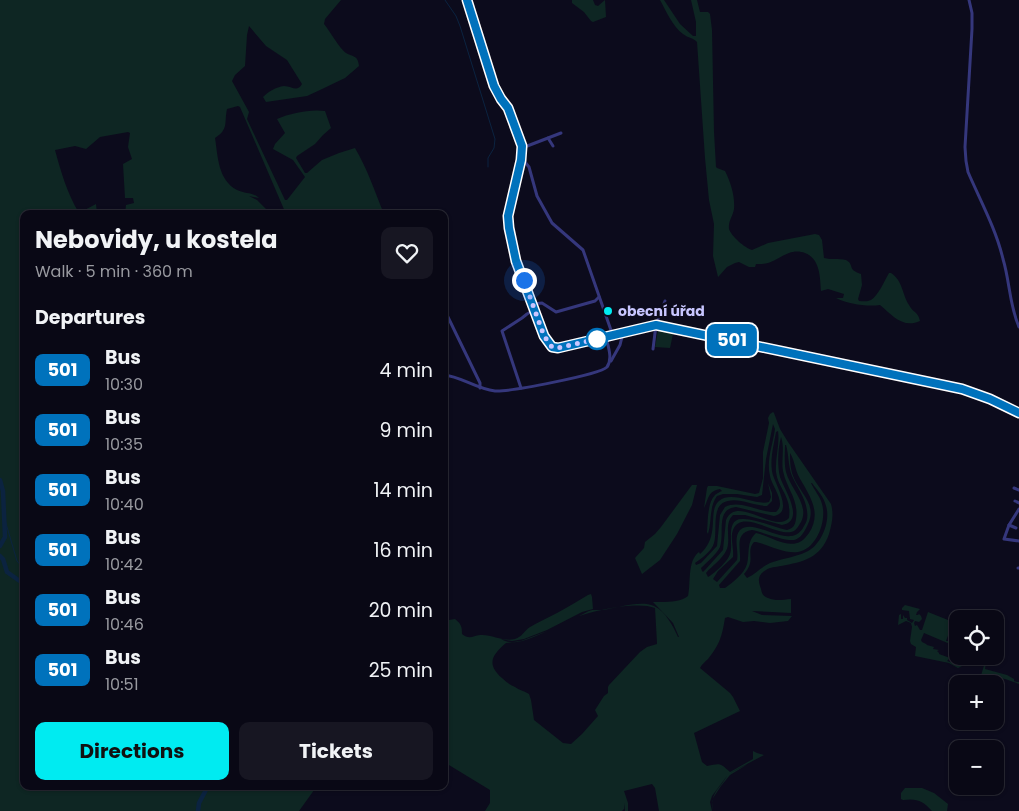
<!DOCTYPE html>
<html lang="en">
<head>
<meta charset="utf-8">
<style>
  :root { --surface:#090815; --page:#171622; --text:#f1f3f6; --muted:#999aa0; --line:#292934; --accent:#00ebf1 }
  body { margin:0; font-family:Poppins,sans-serif; background:var(--page); color:var(--text); height:100vh; display:flex; flex-direction:column; font-size:19px; white-space:nowrap }
  * { box-sizing:border-box; margin:0 }
  p { font-size:16px; color:var(--muted) }
  .icon { flex:none; width:28px; height:28px; fill:none; stroke:currentColor; stroke-width:2; stroke-linecap:round; stroke-linejoin:round }
  .map { position:relative; flex:1; overflow:hidden }
  .drawer { position:absolute; left:20px; top:210px; width:428px; height:580px; display:flex; flex-direction:column; background:var(--surface); border-radius:10px; box-shadow:0 1px 4px #0004,0 0 0 1px var(--line) }
  .drawer>* { flex:none }
  .badge { padding:0 10px; border-radius:8px; font-size:18px; line-height:32px }
  .fabs { position:absolute; left:949px; top:610px; display:grid; gap:10px }
  .fabs a { display:grid; place-items:center; width:55px; height:55px; border-radius:10px; background:var(--surface); box-shadow:0 1px 4px #0004,0 0 0 1px var(--line); font-size:25px }
  .you { position:absolute; width:25px; height:25px; margin:-12px; border:4px solid #fff; border-radius:50%; background:#1a73e8; box-shadow:0 0 0 8px #1a73e833 }
  .map>.badge { position:absolute; translate:-50% -50%; box-shadow:0 0 0 2px #fff }
  h2 { padding:0 15px; font-size:19px; line-height:45px }
  .round { display:grid; place-items:center; flex:none; width:52px; height:52px; border-radius:10px; background:var(--page) }
  .head { display:flex; align-items:center; justify-content:space-between; height:85px; padding:0 15px }
  h1 { font-size:24px; font-weight:700; line-height:38px }
  .cta { display:flex; gap:10px; margin-top:auto; padding:10px 15px }
  .cta a { flex:1; height:58px; border-radius:10px; background:var(--accent); color:#111; font-size:20px; font-weight:700; line-height:58px; text-align:center }
  .cta a+a { background:var(--page); color:var(--text) }
  ul { padding:0; list-style:none }
  li { display:flex; align-items:center; gap:15px; height:60px; padding:0 15px }
  li div { flex:1 }
  li b { display:block; font-size:19px }
  li em { font-style:normal }
  li .badge { min-width:55px; font-weight:700; text-align:center }
  .map>svg:first-child { display:block }
  .green { fill:#0e2623; fill-rule:evenodd }
  .lines { fill:none; stroke-linecap:round; stroke-linejoin:round }
  .stream { stroke:#0b2340; stroke-width:1 }
  .river { stroke:#0b2340; stroke-width:4.5 }
  .minor { stroke:#35377c; stroke-width:3 }
  .line-casing { stroke:#fff; stroke-width:11 }
  .line { stroke:#0072bc; stroke-width:8 }
  .walk { stroke:#c8c6ff; stroke-width:5; stroke-dasharray:0 9 }
  .poi-dot { fill:#00ebf1; stroke:#0c0b1c; stroke-width:2 }
  .stop-dot { fill:#fff; stroke:#0072bc; stroke-width:2.5 }
  .labels { text-anchor:middle; dominant-baseline:central; stroke-width:5; stroke-linejoin:round; paint-order:stroke }
  .poi-label { font-size:14px; font-weight:bold; fill:#c8c6ff; stroke:#0c0b1c; text-anchor:start }
</style>
</head>
<body>
<div class="map">
<svg width="1019" height="811" viewBox="0 0 1019 811">
  <rect width="100%" height="100%" fill="#0c0b1c"/>
  <g class="green">
    <path d="M0 0H341L325 19 324 24C329 30 340 49 346 53 353 57 358 55 359 66L345 78 320 90 307 96 266 102 263 97C268 92 276 87 284 86 292 86 297 93 302 84L287 60 266 46 249 26 247 35 245 66 235 75 232 81 249 112 247 119 285 200H287L305 177 293 160 273 149 275 144 285 133 277 119C291 113 310 109 325 111L331 128 323 135 315 144 297 156 296 158 305 173H307L322 160 339 153 355 148C367 168 375 192 384 214H286L240 107 238 106 227 109C224 123 229 129 215 138 218 157 218 180 237 190 245 194 253 192 259 198L249 196 257 200 271 214H125L126 205 134 203 133 198H125L123 164 132 159 128 147 130 133 128 132 100 137 86 149 75 146 55 150C61 172 67 193 79 213L96 204 97 214H24V786H317L299 811H0Z"/>
    <polygon points="572,0 593,0 595,5 598,6 605,0 606,17 593,22 591,21 584,12 572,3"/>
    <path d="M660 0H664L680 24 693 36H696V22L691 0H697L700 12H708L710 14 712 30 714 132 716 167 717 168 725 171C731 183 735 196 734 209 733 216 728 221 729 229 731 236 745 248 752 250L768 243 815 234 819 235 822 240 824 258C831 260 839 258 846 260 852 263 850 266 853 270 854 271 860 274 861 274L862 285 858 299 859 301C863 301 867 302 871 300 878 296 885 280 889 273H891C903 281 902 294 909 305 913 313 918 311 920 321 903 329 892 315 880 305 867 307 848 304 836 298H843L844 294 828 289 821 291C820 276 820 259 805 253 800 251 794 251 789 253 776 258 772 265 756 264L755 267H749L739 262 735 263 727 267 719 276 718 277 713 256 714 224 709 200 705 158 697 42C694 38 688 38 683 34 673 27 666 11 660 0Z"/>
    <polygon points="658,330 673,334 670,348 655,347"/>
    <path d="M773 412 774 413 780 429 788 442 831 504C834 515 832 523 829 534 821 558 803 562 781 566 776 567 770 567 766 570 757 575 758 581 761 589 762 594 763 596 768 598 775 601 782 600 791 599V613L752 611 762 615 792 616 788 621 770 623 754 621 743 622 728 617 725 618C722 636 720 644 708 659 705 662 702 664 700 668L730 693 733 697 740 711 694 733 702 762 707 766C721 763 720 763 730 772L753 759V751L757 753 764 755 730 773 748 764 730 775 721 786 713 798 712 801 713 811C709 794 719 790 727 776L712 796 710 802 712 811H659L655 788 652 784 624 791 628 803V811H625L624 803V809L622 811H485L490 803V790L444 762V618L449 620 455 619C461 624 462 626 462 634 469 640 473 636 480 635 492 634 503 642 515 639 522 637 524 631 530 627 538 622 548 618 557 613 568 607 578 601 588 595L591 594 592 597 593 609 582 612 547 630 524 639 512 641 501 639C515 648 535 636 550 630L521 641 506 643C492 655 486 664 502 678 506 682 510 685 515 687 519 690 524 691 529 694L531 700 534 720 563 743 571 744 582 734 598 716 595 710 604 696 608 693V687L609 685 640 652 647 647 657 644V643L655 608C638 601 595 610 577 617 582 615 587 611 592 610 595 610 600 610 603 610 618 608 640 600 654 606 666 612 673 626 678 637H679L673 623 653 602C664 602 680 603 688 596 691 583 687 561 699 552L700 554C721 536 707 511 719 501 732 490 755 506 769 502L771 497 768 483 772 493V501L767 506C754 506 740 498 728 501 710 504 718 531 714 543 712 551 701 559 695 563L696 565 701 563 717 546 720 515 725 507C741 499 759 513 776 512 787 503 772 487 770 476 766 461 773 444 775 429L773 424 766 459 762 495 757 497 737 494H723L717 496C709 507 712 521 708 534L707 532C708 522 707 503 715 495 716 494 721 491 722 491L720 489C708 491 709 498 704 508L707 488 708 486H717L755 494 759 493 763 478V452L769 423 768 418 770 414ZM778 431C780 444 775 458 776 472 778 489 792 496 789 518 775 534 737 494 726 520L723 550 705 570 703 572 702 571 701 568C707 562 716 555 720 547 725 533 715 509 736 507L774 516C795 512 773 482 772 471 770 458 774 444 776 432ZM781 437C785 448 781 460 783 471 787 490 799 499 796 519 795 526 793 528 787 530 773 527 759 520 744 519 724 517 734 544 730 554 728 561 715 573 708 577L706 573C712 566 722 559 726 551 732 540 723 525 733 515H745L782 525C806 521 784 489 780 477 777 465 778 448 781 437ZM785 445H786C789 455 788 466 792 476 797 487 806 499 807 511 808 517 807 522 804 526 791 553 755 516 740 530 733 538 739 551 737 560L717 582 713 579 718 571 733 557C734 548 730 538 733 530 742 507 779 539 794 531 797 529 799 525 801 522 810 505 790 488 786 472 784 464 785 453 785 445ZM790 453C794 459 795 468 798 475 808 494 823 511 809 533 806 537 802 542 797 543 784 547 769 536 756 533 746 542 750 553 747 564 744 574 733 582 725 588H720L719 585 740 561C741 548 734 533 752 530 763 532 783 541 794 540 799 539 803 534 805 530 821 504 799 495 792 473 790 466 790 459 790 453ZM811 483H812C817 490 824 497 826 506 831 521 821 546 806 552 796 557 784 558 773 562 763 565 757 573 747 578L744 574C757 560 745 552 754 542H756C769 545 785 554 798 552 817 549 827 520 822 504 820 496 814 490 811 483Z"/>
    <polygon points="692,485 697,485 692,505 677,534 660,560 642,574 635,558 644,548 645,542 655,534 661,527"/>
    <polygon points="905,605 920,609 917,612 916,615 918,615 919,614 921,616 922,619 919,622 915,621 914,623 915,626 917,625 920,630 922,630 928,612 953,622 946,641 952,641 957,645 957,647 924,633 921,640 922,642 926,644 927,645 934,647 933,649 939,650 937,651 939,653 939,654 950,658 947,661 954,663 958,662 963,665 962,666 958,668 949,663 915,656 916,647 911,644 910,641 912,627 911,623 906,621 898,625 899,615 901,614 901,619 903,619 903,615 905,618 907,618 907,620 912,623 914,620 910,619 909,611 902,610 902,608"/>
    <path d="M985 662 986 663 985 669 1007 675 1014 679V681L1017 682H1019V684C1008 680 995 674 986 682L984 680 980 679Z"/>
    <path d="M905 788H922L934 793 948 804 947 811H932C923 801 917 798 903 800L901 799V793Z"/>
  </g>
  <g class="lines">
    <g class="stream">
      <polyline points="445,0 456,16 460,26 495,139 494,148 488,158 488,167"/>
      <polyline points="5,520 17,561 24,569"/>
      <polyline points="444,631 445,630"/>
      <polyline points="444,637 445,638"/>
    </g>
    <g class="river">
      <polyline points="0,480 3,491 5,537 0,546"/>
      <polyline points="0,556 3,559 7,572 24,584"/>
      <polyline points="198,811 199,803 208,786"/>
    </g>
    <g class="minor">
      <polyline points="467,0 494,86 501,99 509,108 522,146 521,160 508,216 509,228 517,261 544,336 552,347 558,348 656,325 962,389 990,399 1019,413"/>
      <path d="M969 0 972 13V29L965 147 966 161 968 172C980 200 996 229 1003 259 1010 282 1009 304 1019 327"/>
      <polyline points="548,138 553,146"/>
      <polyline points="522,148 561,133"/>
      <polyline points="521,160 525,162 529,167 537,196 552,223 583,250 613,336"/>
      <polyline points="532,304 542,303 556,312 595,301 599,297"/>
      <polyline points="446,313 480,383 480,388"/>
      <polyline points="653,349 656,325 665,301"/>
      <polyline points="611,361 620,345 623,333"/>
      <path d="M444 375C460 376 476 389 495 391 508 392 599 375 607 367 613 359 608 346 606 337"/>
      <polyline points="521,388 502,331 522,318 527,314 534,310"/>
      <polyline points="1014,488 1019,490"/>
      <polyline points="1015,501 1019,503"/>
      <polyline points="1019,509 1009,525 1004,539 1019,541"/>
      <polyline points="1009,525 1016,528"/>
      <polyline points="1018,568 1019,568"/>
    </g>
  </g>
  <g class="lines">
    <g class="line-casing">
      <polyline id="line" points="467,0 494,86 501,99 508,108 522,146 521,160 508,216 509,228 516,261 544,336 552,347 558,348 656,325 962,389 990,399 1019,413"/>
    </g>
    <use href="#line" class="line"/>
    <polyline class="walk" points="524,280 544,336 552,347 558,348 602,338 597,339"/>
  </g>
  <circle class="poi-dot" cx="608" cy="311" r="5"/>
  <circle class="stop-dot" cx="597" cy="339" r="10"/>
  <g class="labels">
    <g class="poi-label">
      <text x="618" y="311">obecní úřad</text>
    </g>
  </g>
</svg>
<div class="fabs">
<a><svg class="icon" aria-label="locate" viewBox="0 0 24 24"><circle cx="12" cy="12" r="6"/><path d="M12 2v4M12 18v4M2 12h4M18 12h4"/></svg></a>
<a>+</a>
<a>−</a>
</div>
<div class="you" style="left:524px;top:280px"></div>
<b class="badge" style="left:732px;top:340px;background:#0072bc;color:#fff">501</b>
<section class="drawer">
<div class="head"><div><h1>Nebovidy, u kostela</h1><p>Walk · 5 min · 360 m</p></div><a class="round"><svg class="icon" aria-label="heart" viewBox="0 0 24 24"><path d="M12 20l-8-8c-3-5 5-10 8-4 3-6 11-1 8 4z"/></svg></a></div>
<h2>Departures</h2>
<ul>
<li><span class="badge" style="background:#0072bc;color:#fff">501</span><div><b>Bus</b><p>10:30</p></div><em>4 min</em></li>
<li><span class="badge" style="background:#0072bc;color:#fff">501</span><div><b>Bus</b><p>10:35</p></div><em>9 min</em></li>
<li><span class="badge" style="background:#0072bc;color:#fff">501</span><div><b>Bus</b><p>10:40</p></div><em>14 min</em></li>
<li><span class="badge" style="background:#0072bc;color:#fff">501</span><div><b>Bus</b><p>10:42</p></div><em>16 min</em></li>
<li><span class="badge" style="background:#0072bc;color:#fff">501</span><div><b>Bus</b><p>10:46</p></div><em>20 min</em></li>
<li><span class="badge" style="background:#0072bc;color:#fff">501</span><div><b>Bus</b><p>10:51</p></div><em>25 min</em></li>
</ul>
<div class="cta"><a>Directions</a><a>Tickets</a></div>
</section>
</div>
</body>
</html>
